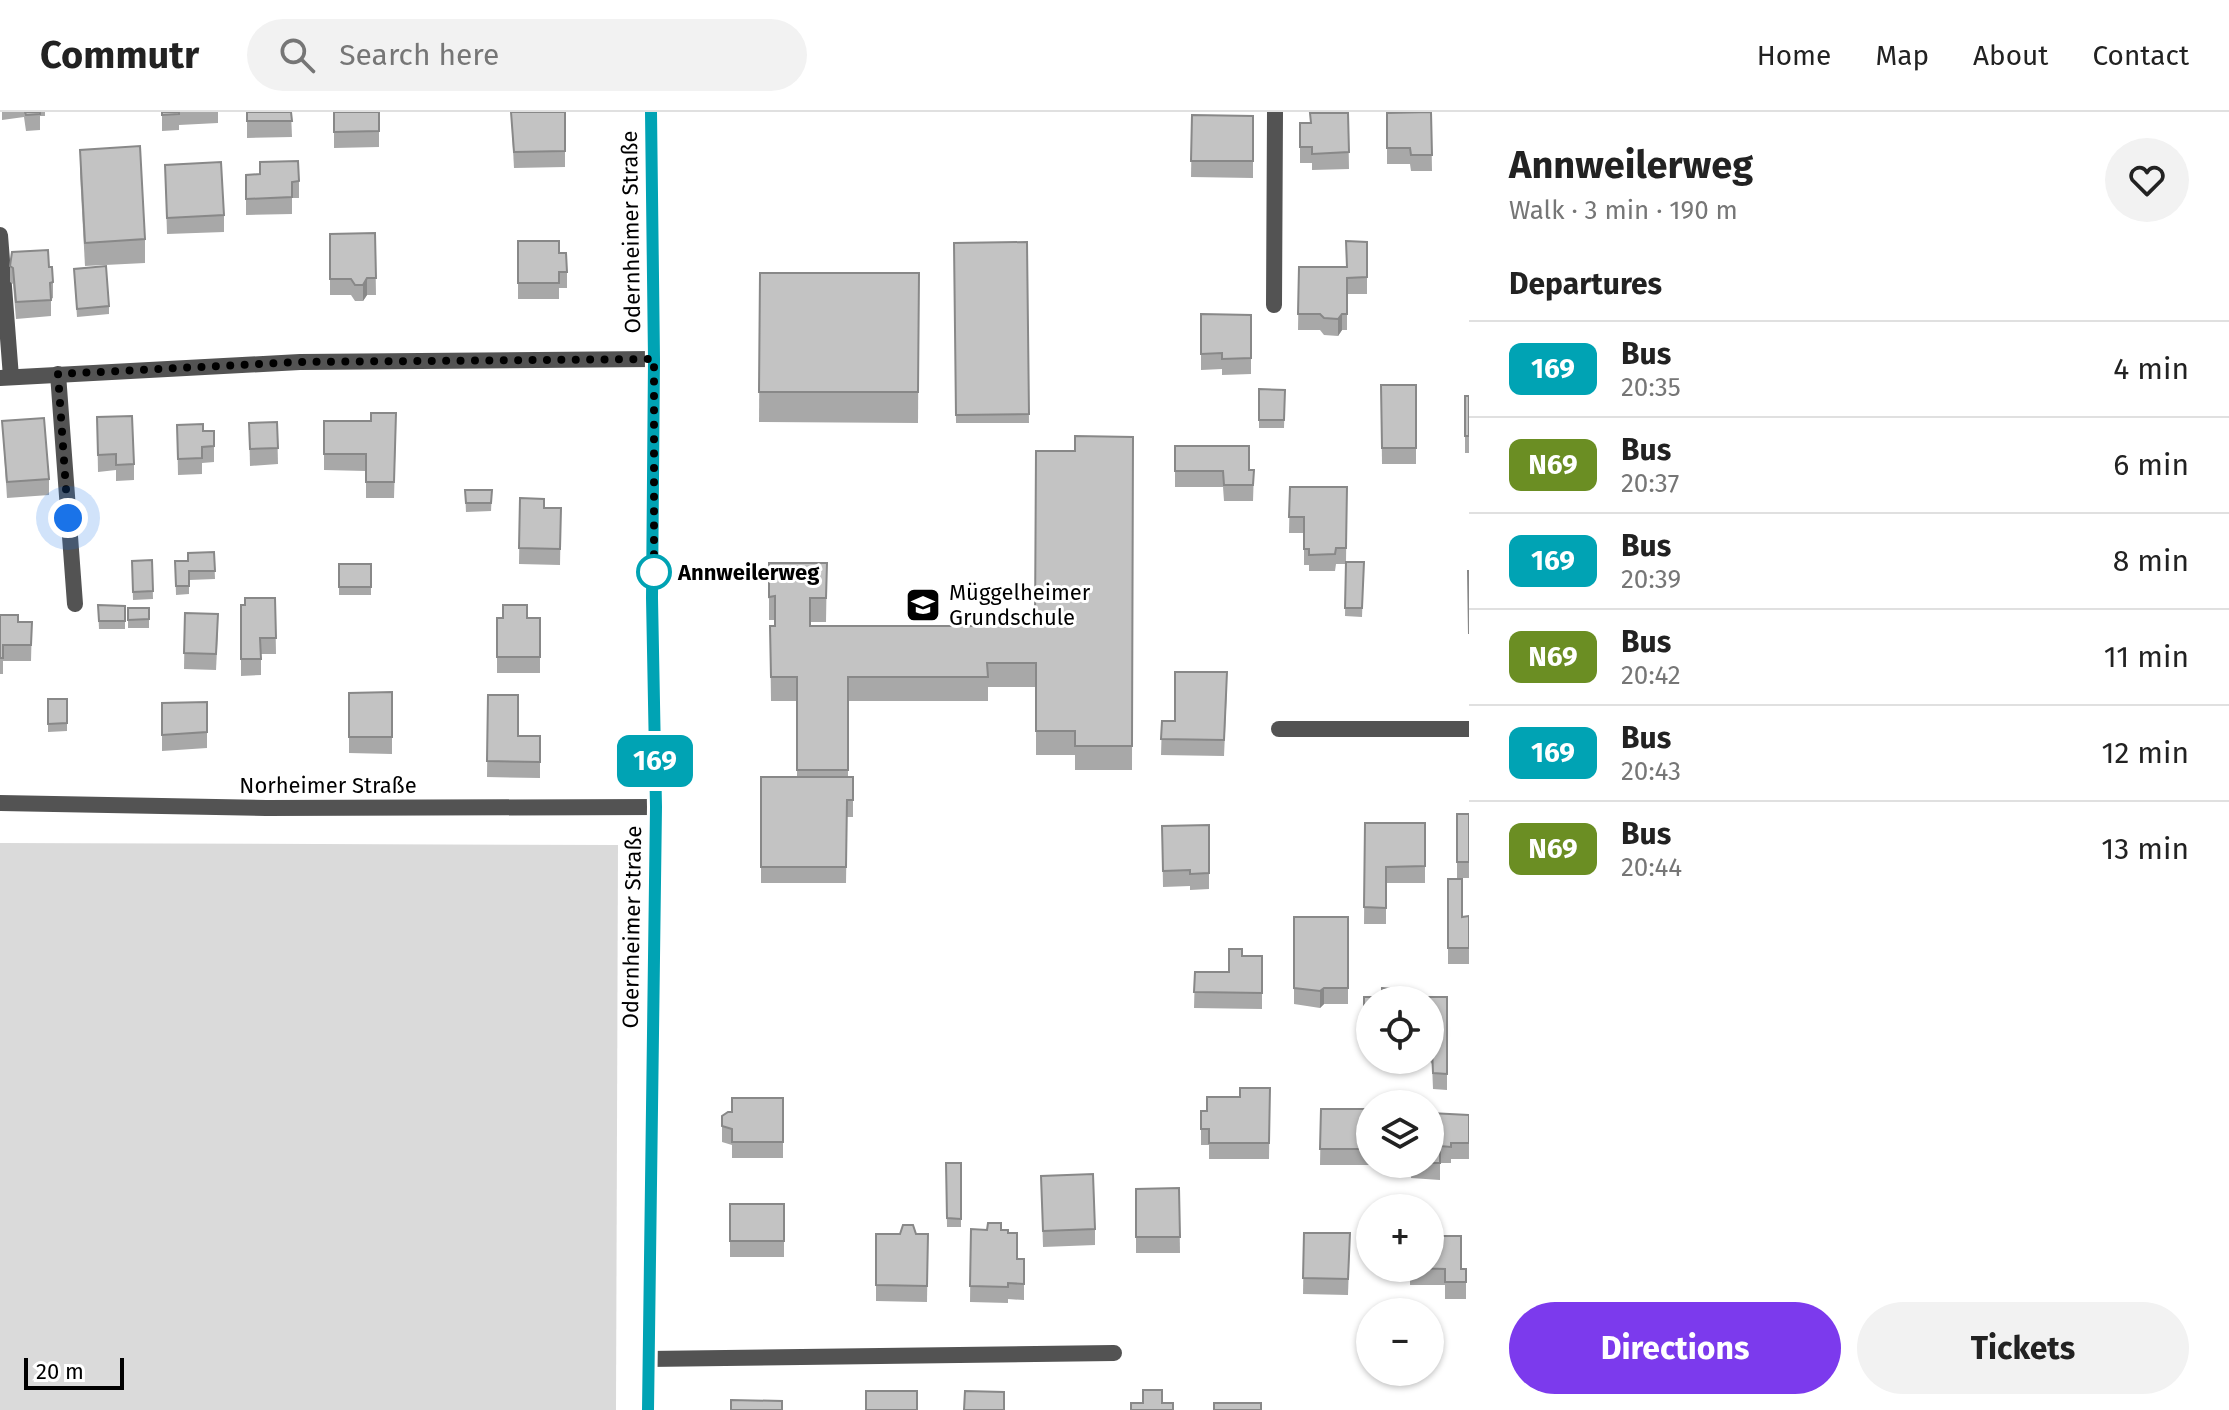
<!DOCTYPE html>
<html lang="en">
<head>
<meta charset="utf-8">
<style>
  :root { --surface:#fff; --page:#f2f2f2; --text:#222; --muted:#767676; --line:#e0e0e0; --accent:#7c3aed }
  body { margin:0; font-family:"Fira Sans",sans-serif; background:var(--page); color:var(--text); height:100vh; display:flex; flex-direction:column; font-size:30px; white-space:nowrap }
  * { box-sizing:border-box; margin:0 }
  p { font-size:26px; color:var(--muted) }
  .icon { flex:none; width:44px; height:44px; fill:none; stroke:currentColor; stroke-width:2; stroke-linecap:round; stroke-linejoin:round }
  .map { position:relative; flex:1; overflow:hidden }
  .details { display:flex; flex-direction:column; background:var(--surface); width:760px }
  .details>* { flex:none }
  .badge { padding:0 16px; border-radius:12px; font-size:28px; line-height:52px }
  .buttons { position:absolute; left:1356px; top:874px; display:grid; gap:16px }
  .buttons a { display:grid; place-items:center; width:88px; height:88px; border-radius:50%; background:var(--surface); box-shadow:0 2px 6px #0004; font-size:40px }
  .scale { position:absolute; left:24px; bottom:20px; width:100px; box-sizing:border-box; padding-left:8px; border:4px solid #000; border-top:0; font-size:22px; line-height:28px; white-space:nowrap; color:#000; -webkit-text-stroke:6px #fff; paint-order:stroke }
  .you { position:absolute; width:40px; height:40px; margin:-20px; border:6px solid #fff; border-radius:50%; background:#1a73e8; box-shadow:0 0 0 12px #1a73e833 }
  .map>.badge { position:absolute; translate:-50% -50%; box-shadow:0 0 0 4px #fff }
  h2 { padding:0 40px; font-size:30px; line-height:72px }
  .round { display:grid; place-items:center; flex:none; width:84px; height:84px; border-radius:42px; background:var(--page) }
  .headline { display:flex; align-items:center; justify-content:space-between; height:136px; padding:0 40px }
  h1 { font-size:38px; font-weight:700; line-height:60px }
  .action { display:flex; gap:16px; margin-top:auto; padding:16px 40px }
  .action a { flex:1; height:92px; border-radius:48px; background:var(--accent); color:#fff; font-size:32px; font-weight:700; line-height:92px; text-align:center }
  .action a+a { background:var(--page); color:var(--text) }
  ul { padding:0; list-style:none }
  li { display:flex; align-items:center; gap:24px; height:96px; padding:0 40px; border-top:2px solid var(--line) }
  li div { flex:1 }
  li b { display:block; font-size:30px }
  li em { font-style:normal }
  li .badge { min-width:88px; font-weight:700; text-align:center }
  header { display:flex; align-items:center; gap:48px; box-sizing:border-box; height:112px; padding:0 40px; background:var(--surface); border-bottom:2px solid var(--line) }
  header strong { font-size:38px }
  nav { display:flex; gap:44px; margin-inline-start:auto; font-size:28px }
  .search { width:560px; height:72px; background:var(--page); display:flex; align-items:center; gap:20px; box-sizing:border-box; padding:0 28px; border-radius:44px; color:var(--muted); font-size:30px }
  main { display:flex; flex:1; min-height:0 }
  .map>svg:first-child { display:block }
  .green { fill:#dadada }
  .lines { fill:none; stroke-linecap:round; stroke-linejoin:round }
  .lane { stroke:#535353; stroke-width:16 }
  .street { stroke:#535353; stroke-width:16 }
  .secondary { stroke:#202020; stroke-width:16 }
  .wall { fill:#a8a8a8 }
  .shaded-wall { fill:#888 }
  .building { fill:#c3c3c3; stroke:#888; stroke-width:2 }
  .line-casing { stroke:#fff; stroke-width:18 }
  .line { stroke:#00a3b4; stroke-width:12 }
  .walk { stroke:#000; stroke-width:8; stroke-dasharray:0 14.4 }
  .stop-dot { fill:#fff; stroke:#00a3b4; stroke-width:4 }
  .labels { text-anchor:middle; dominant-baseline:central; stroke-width:6; stroke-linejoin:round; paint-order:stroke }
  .street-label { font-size:22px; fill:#000; stroke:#fff }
  .stop-label { font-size:22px; font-weight:bold; fill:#000; stroke:#fff; text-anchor:start }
  .poi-label { font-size:22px; fill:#000; stroke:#fff; text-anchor:start }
</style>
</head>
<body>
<header>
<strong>Commutr</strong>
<div class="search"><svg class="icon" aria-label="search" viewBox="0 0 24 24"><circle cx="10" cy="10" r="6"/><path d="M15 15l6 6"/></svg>Search here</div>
<nav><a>Home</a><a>Map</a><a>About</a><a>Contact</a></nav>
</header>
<main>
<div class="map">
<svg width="1469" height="1298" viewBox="0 0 1469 1298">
  <rect width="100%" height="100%" fill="#fff"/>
  <polygon class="green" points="0,731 618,733 616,1298 0,1298"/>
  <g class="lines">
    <g class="lane">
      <polyline points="0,123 11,265"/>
      <polyline points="1274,193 1275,0"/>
      <polyline points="58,262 75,492"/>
    </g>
    <g class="street">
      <polyline points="0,266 300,250 654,247"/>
      <polyline points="1279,617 1469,617"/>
      <polyline points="0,691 266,696 656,695"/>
      <polyline points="648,1247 1114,1241"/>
    </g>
    <polyline class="secondary" points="648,1298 656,695 652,486 654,247 651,0"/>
  </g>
  <g class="wall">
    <polygon points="2,0 45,0 45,4 40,4 40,18 26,19 24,5 2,8"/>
    <polygon points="162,0 218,0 218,11 179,13 179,18 162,19"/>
    <polygon points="247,0 291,0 292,25 247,26"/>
    <polygon points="334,0 379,0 379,35 334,36"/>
    <polygon points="511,0 565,0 565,55 514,56"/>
    <polygon points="1431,0 1432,59 1411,59 1410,52 1387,52 1387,1"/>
    <polygon points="1348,1 1349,57 1312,58 1312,51 1300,51 1300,11 1310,11"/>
    <polygon points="1192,3 1253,4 1253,66 1191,65"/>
    <polygon points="80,38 145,127 145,151 85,154 80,61"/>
    <polygon points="165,53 224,103 224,120 167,122"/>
    <polygon points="246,63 299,69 299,86 292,86 292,102 246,103"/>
    <polygon points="375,121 376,183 367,183 363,189 355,189 351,183 330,183 330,122"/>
    <polygon points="518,129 559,141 567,160 567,176 559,176 559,187 518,187"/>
    <polygon points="1027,130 1029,311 956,311 954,131"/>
    <polygon points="1367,130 1367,182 1347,182 1347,218 1342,218 1338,224 1324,223 1320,218 1298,218 1299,155 1346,155"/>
    <polygon points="10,154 49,155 53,170 53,186 51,187 51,204 16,207 13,172 10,170"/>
    <polygon points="74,157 109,194 109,202 77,205"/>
    <polygon points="760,161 919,161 918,311 759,310"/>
    <polygon points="1201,202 1251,203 1251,262 1222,263 1222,257 1201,258"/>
    <polygon points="1381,273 1416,273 1416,352 1382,352"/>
    <polygon points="1259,277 1285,278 1284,316 1259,316"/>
    <rect x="1465" y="284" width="4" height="57"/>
    <polygon points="97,305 134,352 134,368 116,369 116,358 98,360"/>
    <polygon points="2,309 49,367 49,383 7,386"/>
    <polygon points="324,309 396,317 394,386 366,386 366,359 324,358"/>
    <polygon points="277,310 278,352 250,354 249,311"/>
    <polygon points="177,313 203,319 214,319 214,350 202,351 202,362 178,363"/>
    <polygon points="1133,325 1132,658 1075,658 1075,643 1036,643 1036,575 988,575 988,589 848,589 848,665 853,665 853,705 847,705 846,771 761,771 761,665 797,665 797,589 771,589 770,514 775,514 775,508 769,508 769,451 827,451 826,510 810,510 810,514 988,514 1035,512 1075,339"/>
    <polygon points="1175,334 1249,358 1254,358 1253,389 1224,389 1223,375 1175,375"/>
    <polygon points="1290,375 1347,375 1346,450 1364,450 1362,505 1345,504 1346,452 1336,452 1335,459 1309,459 1309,453 1304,453 1304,421 1289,421"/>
    <polygon points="465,378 492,378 491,399 466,400"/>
    <polygon points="520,386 544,396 561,396 560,453 519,452"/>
    <polygon points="214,440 215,467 189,468 189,482 176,483 175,449 188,449"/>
    <polygon points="152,448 153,487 133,488 132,449"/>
    <rect x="339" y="452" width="32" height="31"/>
    <polygon points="275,486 276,542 261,542 261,563 241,564 241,493"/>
    <polygon points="98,493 125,494 125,517 99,517"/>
    <rect x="128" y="496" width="21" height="20"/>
    <polygon points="185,501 218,518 216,558 184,557"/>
    <polygon points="0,503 18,510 32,510 31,549 3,549 3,562 0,562"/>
    <rect x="497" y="506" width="43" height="55"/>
    <polygon points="1227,576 1224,644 1161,643 1162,609 1175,609"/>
    <polygon points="392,580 392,642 349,641 349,581"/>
    <polygon points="488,583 518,624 540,624 540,666 487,665"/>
    <polygon points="48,587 67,587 67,619 48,620"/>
    <polygon points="207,590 207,636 162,639 162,591"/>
    <rect x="1457" y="702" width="12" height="64"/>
    <polygon points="1365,711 1425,711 1425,771 1386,771 1386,812 1364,812"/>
    <polygon points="1209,713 1209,777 1190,778 1190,774 1163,775 1162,714"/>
    <polygon points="1448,767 1462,805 1469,804 1469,852 1448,852"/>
    <polygon points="1294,805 1348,805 1348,892 1324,892 1320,896 1294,892"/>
    <polygon points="1242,844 1262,844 1262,897 1194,896 1195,860 1229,860"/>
    <polygon points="1364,885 1447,885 1447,978 1433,977 1432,952 1429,948 1430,888 1370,888 1370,941 1364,941"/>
    <polygon points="1270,976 1269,1047 1209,1047 1209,1033 1201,1033 1201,999 1207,999 1240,985"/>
    <polygon points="783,986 783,1046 732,1046 732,1033 722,1030 722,1004"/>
    <polygon points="1321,997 1370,997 1370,1052 1372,1053 1320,1053"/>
    <polygon points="1430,1001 1469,1003 1469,1047 1451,1047 1451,1051 1440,1051 1440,1068 1411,1066 1411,1052 1430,1052"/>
    <polygon points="946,1051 961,1051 961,1115 947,1115"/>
    <polygon points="1041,1064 1095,1117 1095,1133 1043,1135"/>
    <polygon points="1179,1076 1180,1141 1136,1141 1136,1077"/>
    <rect x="730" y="1092" width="54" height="53"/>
    <polygon points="971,1117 1001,1118 1008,1121 1017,1147 1024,1147 1024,1188 1008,1187 1008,1191 970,1190"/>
    <polygon points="1304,1121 1350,1121 1348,1183 1303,1182"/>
    <polygon points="876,1122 928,1122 927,1190 876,1189"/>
    <polygon points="1410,1156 1466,1157 1466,1187 1445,1187 1445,1173 1410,1173"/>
  </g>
  <g class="shaded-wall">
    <polygon points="367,166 367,183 363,189 363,173"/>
    <polygon points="1342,202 1342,218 1338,224 1338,207"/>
    <polygon points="1324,876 1324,892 1320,896 1320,879"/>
  </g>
  <g class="building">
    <polygon points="25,0 40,0 40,2 26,3"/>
    <polygon points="162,0 179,0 179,2 162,3"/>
    <polygon points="247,0 291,0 292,9 247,9"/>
    <polygon points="334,0 379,0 379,19 334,20"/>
    <polygon points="511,0 565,0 565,39 514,40"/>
    <polygon points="1431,0 1432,43 1411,43 1410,36 1387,36 1387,1"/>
    <polygon points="1310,1 1348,1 1349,40 1312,42 1312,35 1300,35 1300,11 1311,11"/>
    <polygon points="1192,3 1253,4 1253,49 1191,49"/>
    <polygon points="140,34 145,127 85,131 80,38"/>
    <polygon points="298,49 299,69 292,70 292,85 246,87 246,63 260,62 260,50"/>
    <polygon points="221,50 224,103 167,106 165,53"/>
    <polygon points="375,121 376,166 367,166 363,173 355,173 351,167 330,167 330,122"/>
    <polygon points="518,129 559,129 559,141 566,141 567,160 559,160 559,171 518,171"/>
    <polygon points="1346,129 1367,130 1367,165 1347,166 1347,202 1342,202 1338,207 1324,206 1320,202 1298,202 1299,155 1347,155"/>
    <polygon points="1027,130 1029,302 956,303 954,131"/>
    <polygon points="48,138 49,155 52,155 53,170 50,171 51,188 16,190 13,156 10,154 12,140"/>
    <polygon points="106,154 109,194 77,197 74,157"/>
    <polygon points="760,161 919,161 918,280 759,280"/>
    <polygon points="1201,202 1251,203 1251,246 1222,247 1222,241 1201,242"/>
    <polygon points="1381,273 1416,273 1416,336 1382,336"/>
    <polygon points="1259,277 1285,278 1284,308 1259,308"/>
    <rect x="1465" y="284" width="4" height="40"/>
    <polygon points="371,301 396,301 394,370 366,370 366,342 324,342 324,309 371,309"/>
    <polygon points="132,304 134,352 116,353 116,342 98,343 97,305"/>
    <polygon points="44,306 49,367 7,370 2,309"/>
    <polygon points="277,310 278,336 250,337 249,311"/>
    <polygon points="203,312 203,319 214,319 214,334 202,335 202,346 178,347 177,313"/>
    <polygon points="1075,324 1133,325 1132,634 1075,634 1075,619 1036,619 1036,551 987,551 988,565 848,565 848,658 797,658 797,565 771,565 770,514 775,514 775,484 769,485 769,451 827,451 826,486 810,486 810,514 988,514 988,512 1035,512 1036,339 1075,339"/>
    <polygon points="1175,334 1249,334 1249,358 1254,358 1253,373 1224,373 1223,359 1175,359"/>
    <polygon points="1290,375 1347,375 1346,436 1336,436 1335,442 1309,443 1309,437 1304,437 1304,405 1289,405"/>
    <polygon points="465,378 492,378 491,391 466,391"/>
    <polygon points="520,386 544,387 544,396 561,396 560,437 519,436"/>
    <polygon points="214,440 215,459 189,459 189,474 176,474 175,449 188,449 188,441"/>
    <polygon points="152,448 153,479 133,480 132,449"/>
    <polygon points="1346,450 1364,450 1362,496 1345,496"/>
    <rect x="339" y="452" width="32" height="23"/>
    <polygon points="1468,459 1469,459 1469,522"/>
    <polygon points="245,486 275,486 276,526 260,526 261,547 241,547 241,493 245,493"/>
    <polygon points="98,493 125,494 125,509 99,509"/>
    <polygon points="503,493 527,493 527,506 540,506 540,545 497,545 497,506 503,506"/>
    <polygon points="128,496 149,496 149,507 128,508"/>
    <polygon points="185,501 218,502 216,542 184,541"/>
    <polygon points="0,503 18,503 18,510 32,510 31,533 3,533 3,546 0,546"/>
    <polygon points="1175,560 1227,560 1224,628 1161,627 1162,609 1175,609"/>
    <polygon points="392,580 392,625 349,625 349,581"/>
    <polygon points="488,583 518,583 518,624 540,624 540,650 487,649"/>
    <polygon points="48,587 67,587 67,611 48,612"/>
    <polygon points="207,590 207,620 162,623 162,591"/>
    <polygon points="761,665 853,665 853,688 847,688 846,755 761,755"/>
    <rect x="1457" y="702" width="12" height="48"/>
    <polygon points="1365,711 1425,711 1425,754 1386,755 1386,796 1364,795"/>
    <polygon points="1209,713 1209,761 1190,762 1190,758 1163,759 1162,714"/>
    <polygon points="1448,767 1462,767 1462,805 1469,804 1469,836 1448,836"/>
    <polygon points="1294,805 1348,805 1348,876 1324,876 1320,879 1294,876"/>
    <polygon points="1229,837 1242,837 1242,844 1262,844 1262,881 1194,880 1195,860 1229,860"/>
    <polygon points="1382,876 1391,877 1391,885 1447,885 1447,962 1433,961 1432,936 1430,933 1430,888 1370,888 1370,925 1364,925 1364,885 1382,885"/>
    <polygon points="1240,976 1270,976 1269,1031 1209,1031 1209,1017 1201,1017 1201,999 1207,999 1207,985 1240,985"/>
    <polygon points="732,986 783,986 783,1030 732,1030 732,1017 722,1014 722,1004 728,1000 732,1000"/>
    <polygon points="1321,997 1370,997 1370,1037 1320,1037"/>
    <polygon points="1430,1001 1469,1003 1469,1031 1451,1031 1451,1035 1440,1034 1440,1051 1430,1051"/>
    <polygon points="946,1051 961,1051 961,1107 947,1106"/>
    <polygon points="1093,1062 1095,1117 1043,1119 1041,1064"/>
    <polygon points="1179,1076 1180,1125 1136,1125 1136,1077"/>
    <rect x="730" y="1092" width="54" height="37"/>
    <polygon points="988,1111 1001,1111 1001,1118 1008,1118 1008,1121 1017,1121 1017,1147 1024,1147 1024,1172 1008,1171 1008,1175 970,1174 971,1117 987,1118"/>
    <polygon points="903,1113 913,1113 916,1122 928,1122 927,1174 876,1173 876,1122 900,1122"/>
    <polygon points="1304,1121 1350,1121 1348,1167 1303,1166"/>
    <polygon points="1430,1124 1461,1124 1461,1157 1466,1157 1466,1170 1445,1170 1445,1157 1410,1156 1430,1156"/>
    <polygon points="1143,1278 1162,1278 1162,1291 1173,1291 1173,1298 1131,1298 1131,1291 1143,1291"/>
    <rect x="866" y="1279" width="51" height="19"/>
    <polygon points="965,1279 1004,1280 1004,1298 964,1298"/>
    <polygon points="731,1288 782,1289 782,1298 731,1298"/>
    <rect x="1214" y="1291" width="47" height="7"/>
  </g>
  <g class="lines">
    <g class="line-casing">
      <polyline id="line" points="648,1298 656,695 652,486 654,247 651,0"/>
    </g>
    <use href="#line" class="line"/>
    <polyline class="walk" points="68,406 58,262 300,250 654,247 654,460"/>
  </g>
  <defs>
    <g id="school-square" transform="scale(1.8)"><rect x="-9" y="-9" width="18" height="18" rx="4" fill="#000" stroke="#fff"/><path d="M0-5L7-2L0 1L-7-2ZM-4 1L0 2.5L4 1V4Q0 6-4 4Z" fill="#fff"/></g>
  </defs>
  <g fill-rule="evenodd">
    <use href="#school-square" x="923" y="493"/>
  </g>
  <circle class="stop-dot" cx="654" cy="460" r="16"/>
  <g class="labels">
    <g class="street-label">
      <text transform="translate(631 120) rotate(-91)">Odernheimer Straße</text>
      <text x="328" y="673">Norheimer Straße</text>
      <text transform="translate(632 815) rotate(-89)">Odernheimer Straße</text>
    </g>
    <g class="stop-label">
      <text x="678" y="460">Annweilerweg</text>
    </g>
    <g class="poi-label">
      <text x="949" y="480">Müggelheimer<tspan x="949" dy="25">Grundschule</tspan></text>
    </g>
  </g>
</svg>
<div class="buttons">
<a><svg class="icon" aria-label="locate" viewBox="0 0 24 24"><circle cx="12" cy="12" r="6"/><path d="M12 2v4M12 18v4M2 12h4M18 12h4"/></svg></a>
<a><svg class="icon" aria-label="layers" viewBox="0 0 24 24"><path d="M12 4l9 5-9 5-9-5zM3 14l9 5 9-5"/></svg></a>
<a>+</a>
<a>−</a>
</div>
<div class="scale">20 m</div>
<div class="you" style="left:68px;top:406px"></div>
<b class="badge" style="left:655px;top:649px;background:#00a3b4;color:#fff">169</b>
</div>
<section class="details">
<div class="headline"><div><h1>Annweilerweg</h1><p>Walk · 3 min · 190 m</p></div><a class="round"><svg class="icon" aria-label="heart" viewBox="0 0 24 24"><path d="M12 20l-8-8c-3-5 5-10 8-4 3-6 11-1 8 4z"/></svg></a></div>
<h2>Departures</h2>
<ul>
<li><span class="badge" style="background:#00a3b4;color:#fff">169</span><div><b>Bus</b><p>20:35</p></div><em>4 min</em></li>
<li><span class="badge" style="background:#6b8e23;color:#fff">N69</span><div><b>Bus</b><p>20:37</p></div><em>6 min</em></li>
<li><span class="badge" style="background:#00a3b4;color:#fff">169</span><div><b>Bus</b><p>20:39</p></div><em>8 min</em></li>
<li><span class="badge" style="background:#6b8e23;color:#fff">N69</span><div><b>Bus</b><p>20:42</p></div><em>11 min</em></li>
<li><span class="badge" style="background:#00a3b4;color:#fff">169</span><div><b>Bus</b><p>20:43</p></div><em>12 min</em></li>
<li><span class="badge" style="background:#6b8e23;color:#fff">N69</span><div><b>Bus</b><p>20:44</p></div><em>13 min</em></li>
</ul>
<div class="action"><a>Directions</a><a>Tickets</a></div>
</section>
</main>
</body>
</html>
